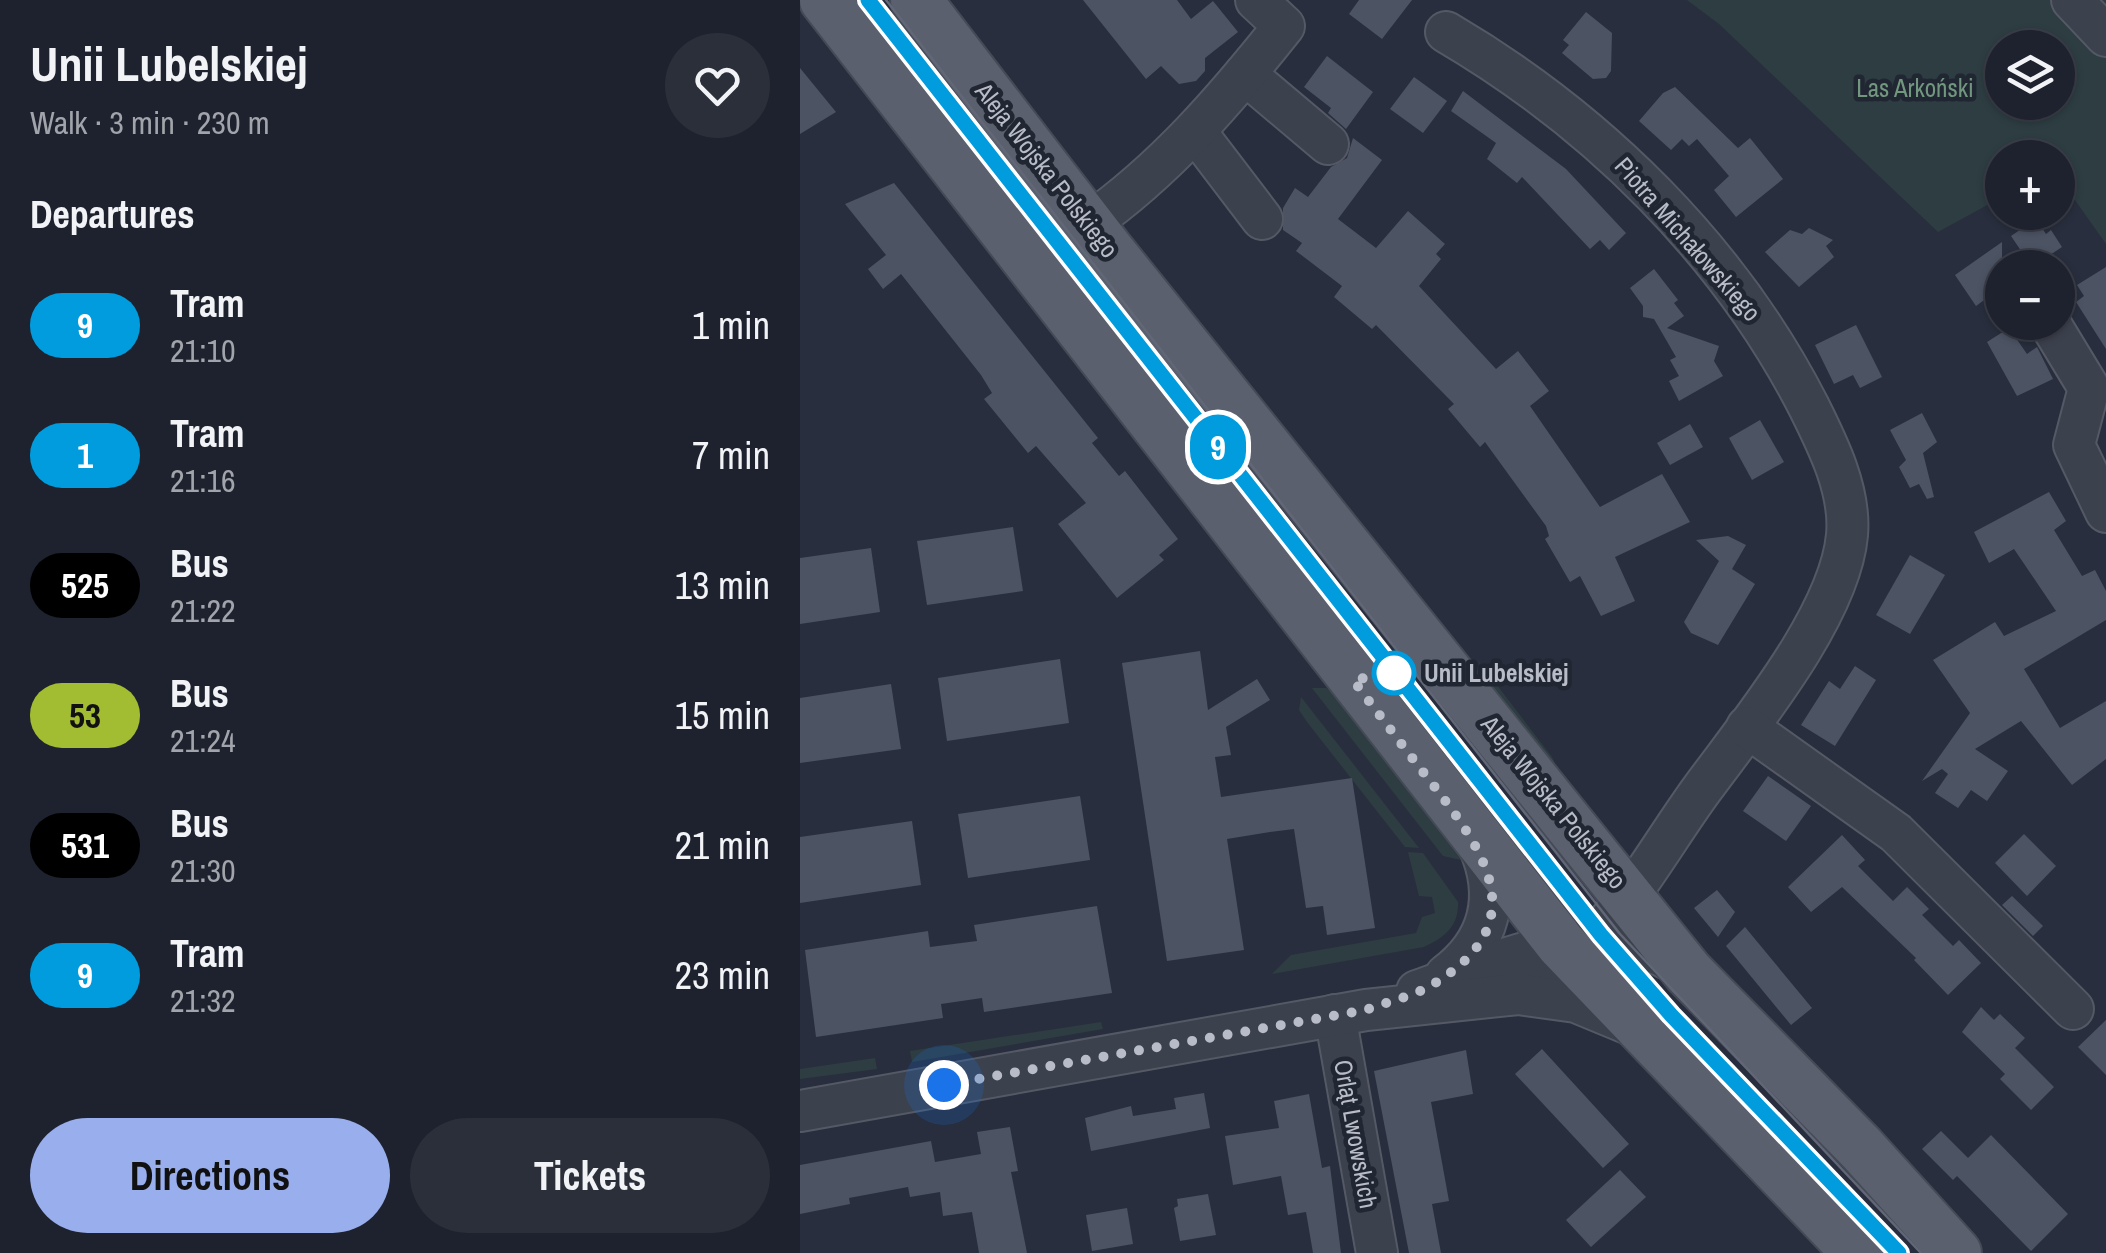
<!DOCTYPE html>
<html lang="en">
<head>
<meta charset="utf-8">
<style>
  :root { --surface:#1e222e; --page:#2b2f3a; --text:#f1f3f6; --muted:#a1a4aa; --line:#3c3f4a; --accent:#99aeed }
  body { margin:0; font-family:"Archivo Narrow",sans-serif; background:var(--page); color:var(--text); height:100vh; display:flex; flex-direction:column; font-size:38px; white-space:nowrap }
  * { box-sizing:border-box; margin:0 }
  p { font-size:32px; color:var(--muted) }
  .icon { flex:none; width:55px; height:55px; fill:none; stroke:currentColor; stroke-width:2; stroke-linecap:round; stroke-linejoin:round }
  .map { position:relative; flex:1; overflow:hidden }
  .details { display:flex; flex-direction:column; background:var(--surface); width:800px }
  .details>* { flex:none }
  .badge { padding:0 20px; border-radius:32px; font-size:35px; line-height:65px }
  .tools { position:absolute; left:1185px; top:30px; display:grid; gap:20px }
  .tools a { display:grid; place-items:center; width:90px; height:90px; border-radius:50%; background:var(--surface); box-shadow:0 2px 8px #0004,0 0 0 2px var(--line); font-size:50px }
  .you { position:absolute; width:50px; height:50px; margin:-25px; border:8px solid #fff; border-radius:50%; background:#1a73e8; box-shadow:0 0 0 15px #1a73e833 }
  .map>.badge { position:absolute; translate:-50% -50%; box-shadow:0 0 0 5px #fff }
  h2 { padding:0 30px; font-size:38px; line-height:90px }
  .round { display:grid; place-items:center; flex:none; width:105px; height:105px; border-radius:52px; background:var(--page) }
  .overview { display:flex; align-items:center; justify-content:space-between; height:170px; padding:0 30px }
  h1 { font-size:48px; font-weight:700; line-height:75px }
  .cta { display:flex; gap:20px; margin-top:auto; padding:20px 30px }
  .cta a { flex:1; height:115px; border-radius:60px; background:var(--accent); color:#111; font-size:40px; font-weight:700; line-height:115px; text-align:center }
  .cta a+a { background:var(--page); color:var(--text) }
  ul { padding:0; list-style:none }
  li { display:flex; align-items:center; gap:30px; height:130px; padding:0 30px }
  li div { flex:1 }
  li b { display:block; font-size:38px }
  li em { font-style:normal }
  li .badge { min-width:110px; font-weight:700; text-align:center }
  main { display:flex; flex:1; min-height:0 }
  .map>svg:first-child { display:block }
  .green { fill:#2d3d42; fill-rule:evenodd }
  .building { fill:#4c5363 }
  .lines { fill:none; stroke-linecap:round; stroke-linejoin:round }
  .minor-casing { stroke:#545965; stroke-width:44 }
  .major-casing { stroke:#454a57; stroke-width:54 }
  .minor { stroke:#3c414e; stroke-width:40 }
  .major { stroke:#5a606d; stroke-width:50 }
  .tram { stroke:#616776; stroke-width:2.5 }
  .line-casing { stroke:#fff; stroke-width:22 }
  .line { stroke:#009cdd; stroke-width:15 }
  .walk { stroke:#b8bcc8; stroke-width:10; stroke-dasharray:0 18 }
  .stop-dot { fill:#fff; stroke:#009cdd; stroke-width:5 }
  .labels { text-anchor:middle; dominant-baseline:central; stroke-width:9; stroke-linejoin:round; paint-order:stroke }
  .park-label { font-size:25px; fill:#72977f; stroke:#212633 }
  .street-label { font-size:25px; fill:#b8bcc8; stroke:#212633 }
  .stop-label { font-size:25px; font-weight:bold; fill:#b8bcc8; stroke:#212633; text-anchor:start }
</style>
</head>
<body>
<main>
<section class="details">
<div class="overview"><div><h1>Unii Lubelskiej</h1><p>Walk · 3 min · 230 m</p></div><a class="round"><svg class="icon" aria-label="heart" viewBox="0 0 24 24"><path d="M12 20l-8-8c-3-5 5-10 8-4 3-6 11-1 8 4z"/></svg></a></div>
<h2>Departures</h2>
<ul>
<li><span class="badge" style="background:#009cdd;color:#fff">9</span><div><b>Tram</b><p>21:10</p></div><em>1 min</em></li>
<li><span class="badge" style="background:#009cdd;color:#fff">1</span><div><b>Tram</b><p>21:16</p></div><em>7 min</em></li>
<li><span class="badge" style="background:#000;color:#fff">525</span><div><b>Bus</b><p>21:22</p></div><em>13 min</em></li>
<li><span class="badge" style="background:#a2bd31;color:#111">53</span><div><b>Bus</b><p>21:24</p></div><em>15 min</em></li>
<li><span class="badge" style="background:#000;color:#fff">531</span><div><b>Bus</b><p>21:30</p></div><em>21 min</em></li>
<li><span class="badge" style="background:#009cdd;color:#fff">9</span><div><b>Tram</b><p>21:32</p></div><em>23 min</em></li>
</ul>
<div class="cta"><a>Directions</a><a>Tickets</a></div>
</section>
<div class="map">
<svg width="1306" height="1253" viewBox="0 0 1306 1253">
  <rect width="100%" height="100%" fill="#282e3d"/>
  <g class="green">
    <path d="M887 0H1306V244L1258 176V158H1202V197L1138 232 919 24ZM1202 48H1258V102H1202Z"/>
    <polygon points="677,659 752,757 763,780 714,727"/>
    <polygon points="512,688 526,688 534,694 661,860 643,856"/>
    <polygon points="501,697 619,848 605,847 507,722 499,710"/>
    <path d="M608 852 623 853 658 902C659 926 645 937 624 947L472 974 491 955 616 933 622 917 635 913 632 897 619 896Z"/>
    <polygon points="301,1022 303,1029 112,1062 110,1051"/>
    <polygon points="75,1058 77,1069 0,1079 0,1069"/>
  </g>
  <g class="building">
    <polygon points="283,0 377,0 391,19 413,1 438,32 405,58 405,71 396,81 379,84 361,66 346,79"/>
    <polygon points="559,0 612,0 582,39 549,14"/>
    <polygon points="786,12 812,33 811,71 806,78 793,79 762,53 769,45 763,40"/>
    <polygon points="527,56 573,92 546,129 528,113 531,108 504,87"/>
    <polygon points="0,68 36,112 0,134"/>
    <polygon points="614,77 647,101 623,133 590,109"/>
    <polygon points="875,87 938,148 950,138 983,179 936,217 914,190 929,176 897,139 889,146 882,139 871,150 839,121 863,93"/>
    <polygon points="663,91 766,169 826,233 809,250 800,240 790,249 722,177 717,183 687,159 696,143 651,111"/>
    <polygon points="553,138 582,160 538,219 576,248 608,211 645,244 636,254 641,259 619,286 696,369 718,351 749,391 730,406 800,507 862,474 890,522 815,557 835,601 801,616 780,576 770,582 745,539 749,536 746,526 714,482 685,442 680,447 648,409 654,404 576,325 572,329 534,297 542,286 496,251 502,243 483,230 483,208 495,188 508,197 531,167 547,158"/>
    <polygon points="94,183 298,438 292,443 319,476 325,471 378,539 359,555 364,560 317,598 258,524 286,503 236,446 228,453 184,399 192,393 181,375 101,274 83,289 68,269 86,255 45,204"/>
    <polygon points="1236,219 1246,234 1251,230 1262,247 1232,267 1211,236"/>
    <polygon points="1009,228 1033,240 1026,246 1034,257 999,287 965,252 990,230 1002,234"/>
    <polygon points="1202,242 1202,287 1176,306 1155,275"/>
    <polygon points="1306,267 1306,349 1276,302 1284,296 1277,285"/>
    <polygon points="854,269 878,300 874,303 884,316 867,328 919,346 914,361 923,376 879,401 869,381 879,376 870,360 876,357 854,319 843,317 843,306 830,288"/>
    <polygon points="1056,325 1082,377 1060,388 1053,375 1034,384 1015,345"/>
    <polygon points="1209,328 1227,354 1237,347 1253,379 1217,396 1187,342"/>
    <polygon points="1122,413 1137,442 1123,453 1134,497 1127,499 1119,484 1110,488 1099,467 1106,460 1090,430"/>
    <polygon points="960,420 984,462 952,480 929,438"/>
    <polygon points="890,424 903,447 870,465 857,443"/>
    <polygon points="1249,492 1266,521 1254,530 1282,576 1295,570 1306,591 1306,620 1224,669 1260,728 1306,701 1306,759 1272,785 1221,721 1175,749 1208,771 1187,801 1171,790 1158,808 1135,793 1148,774 1142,769 1122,781 1170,713 1133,660 1195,622 1204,636 1256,611 1214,549 1189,563 1174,532"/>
    <polygon points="213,527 223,591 127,605 117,541"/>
    <polygon points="928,536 946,545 932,569 955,584 918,645 891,633 884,622 919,561 896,540"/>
    <polygon points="71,548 80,612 0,624 0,558"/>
    <polygon points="1110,555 1145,575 1110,634 1076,615"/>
    <polygon points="400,651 408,710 457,679 470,700 426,727 431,755 415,757 421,797 552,778 575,928 527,935 523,906 506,908 494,829 470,832 427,839 444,950 367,961 322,663"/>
    <polygon points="260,659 269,723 147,741 138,678"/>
    <polygon points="1055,666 1076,680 1035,746 1001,725 1029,681 1040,689"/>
    <polygon points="91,684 101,749 0,763 0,698"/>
    <polygon points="968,776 1011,806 986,841 943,811"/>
    <polygon points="280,796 290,860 168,878 158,814"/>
    <polygon points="112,821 121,885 0,903 0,837"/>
    <polygon points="1224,834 1256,866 1227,896 1195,863"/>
    <polygon points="1042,835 1065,860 1058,866 1093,901 1107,887 1129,909 1122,915 1153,946 1159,940 1181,963 1148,995 1114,960 1116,958 1042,887 1011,912 988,887"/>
    <polygon points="917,890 935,912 918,937 894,908"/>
    <polygon points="1212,896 1243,926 1233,936 1202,905"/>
    <polygon points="297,906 312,993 184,1012 182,998 141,1004 143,1018 16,1037 5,950 128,931 130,947 177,941 174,925"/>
    <polygon points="945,927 1012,1008 991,1025 926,946"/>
    <polygon points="1181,1007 1194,1020 1200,1014 1225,1038 1215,1048 1254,1087 1231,1110 1200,1079 1205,1074 1162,1032"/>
    <polygon points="1306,1020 1306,1075 1278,1047"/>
    <polygon points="742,1049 829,1144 803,1168 715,1074"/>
    <polygon points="666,1050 673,1094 631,1102 649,1201 632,1204 641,1253 609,1253 574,1071"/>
    <polygon points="404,1093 410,1128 291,1151 285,1118 331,1106 333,1116 376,1109 374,1098"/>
    <polygon points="509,1094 522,1168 530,1166 541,1253 513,1253 506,1212 488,1215 481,1176 433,1185 425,1136 479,1128 474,1101"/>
    <polygon points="210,1127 218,1171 211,1172 227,1253 179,1253 172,1212 143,1216 140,1192 110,1197 108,1187 49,1198 50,1204 0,1214 0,1165 131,1141 135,1162 181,1154 177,1132"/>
    <polygon points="1141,1131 1168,1158 1191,1135 1268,1214 1231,1251 1157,1176 1153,1180 1122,1149"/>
    <polygon points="820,1170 846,1197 791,1247 766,1220"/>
    <polygon points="408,1194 416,1235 380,1241 374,1208 378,1206 377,1199"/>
    <polygon points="327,1208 333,1244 292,1251 286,1215"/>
  </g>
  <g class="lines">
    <g class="minor-casing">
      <g id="minor">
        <polyline points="1272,0 1306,36"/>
        <path d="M646 32C796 120 929 250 1009 407 1028 445 1051 491 1047 535 1040 615 949 725 902 789 848 863 805 954 718 994"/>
        <polyline points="445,74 528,144"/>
        <polyline points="395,131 462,219"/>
        <path d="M288 224C365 170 426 99 484 26L456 0"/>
        <polyline points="1249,322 1289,388 1274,445 1306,512"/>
        <polyline points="947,727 1096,833 1273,1009"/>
        <path d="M646 975C690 942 701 897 679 846"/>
        <path d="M617 991C700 962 798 910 881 967"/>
        <polyline points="535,1015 577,1253"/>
        <polyline points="0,1111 566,1010 718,994 776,1002 834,1026"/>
      </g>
    </g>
    <g class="major-casing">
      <g id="major">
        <polyline points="25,0 761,944 1058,1253"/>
        <polyline points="116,0 309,251 888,972 1061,1148 1156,1253"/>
      </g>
    </g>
    <use href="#minor" class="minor"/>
    <use href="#major" class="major"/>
    <g class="tram">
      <polyline points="86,0 820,934 1121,1253"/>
      <polyline points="342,350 788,919 856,1000 979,1127"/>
      <polyline points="1020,1170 1099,1253"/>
    </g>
  </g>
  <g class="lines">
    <g class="line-casing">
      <polyline id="line" points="68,0 801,935 871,1015 1099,1253"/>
    </g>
    <use href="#line" class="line"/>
    <path class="walk" d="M144 1085 566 1010C586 1002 611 997 630 986 739 923 683 849 627 777 602 745 578 713 553 680L594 673"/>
  </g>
  <circle class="stop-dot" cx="594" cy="673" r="20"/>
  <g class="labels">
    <g class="park-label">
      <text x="1115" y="88">Las Arkoński</text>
    </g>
    <g class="street-label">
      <text transform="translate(247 170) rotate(52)">Aleja Wojska Polskiego</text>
      <text transform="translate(888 239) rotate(49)">Piotra Michałowskiego</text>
      <text transform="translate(754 802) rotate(51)">Aleja Wojska Polskiego</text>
      <text transform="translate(556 1134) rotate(80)">Orląt Lwowskich</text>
    </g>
    <g class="stop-label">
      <text x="624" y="673">Unii Lubelskiej</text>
    </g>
  </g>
</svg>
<div class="tools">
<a><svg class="icon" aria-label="layers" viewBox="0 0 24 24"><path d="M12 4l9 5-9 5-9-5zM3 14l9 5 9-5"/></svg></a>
<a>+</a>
<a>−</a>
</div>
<div class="you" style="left:144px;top:1085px"></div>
<b class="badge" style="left:418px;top:447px;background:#009cdd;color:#fff">9</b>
</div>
</main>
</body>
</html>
